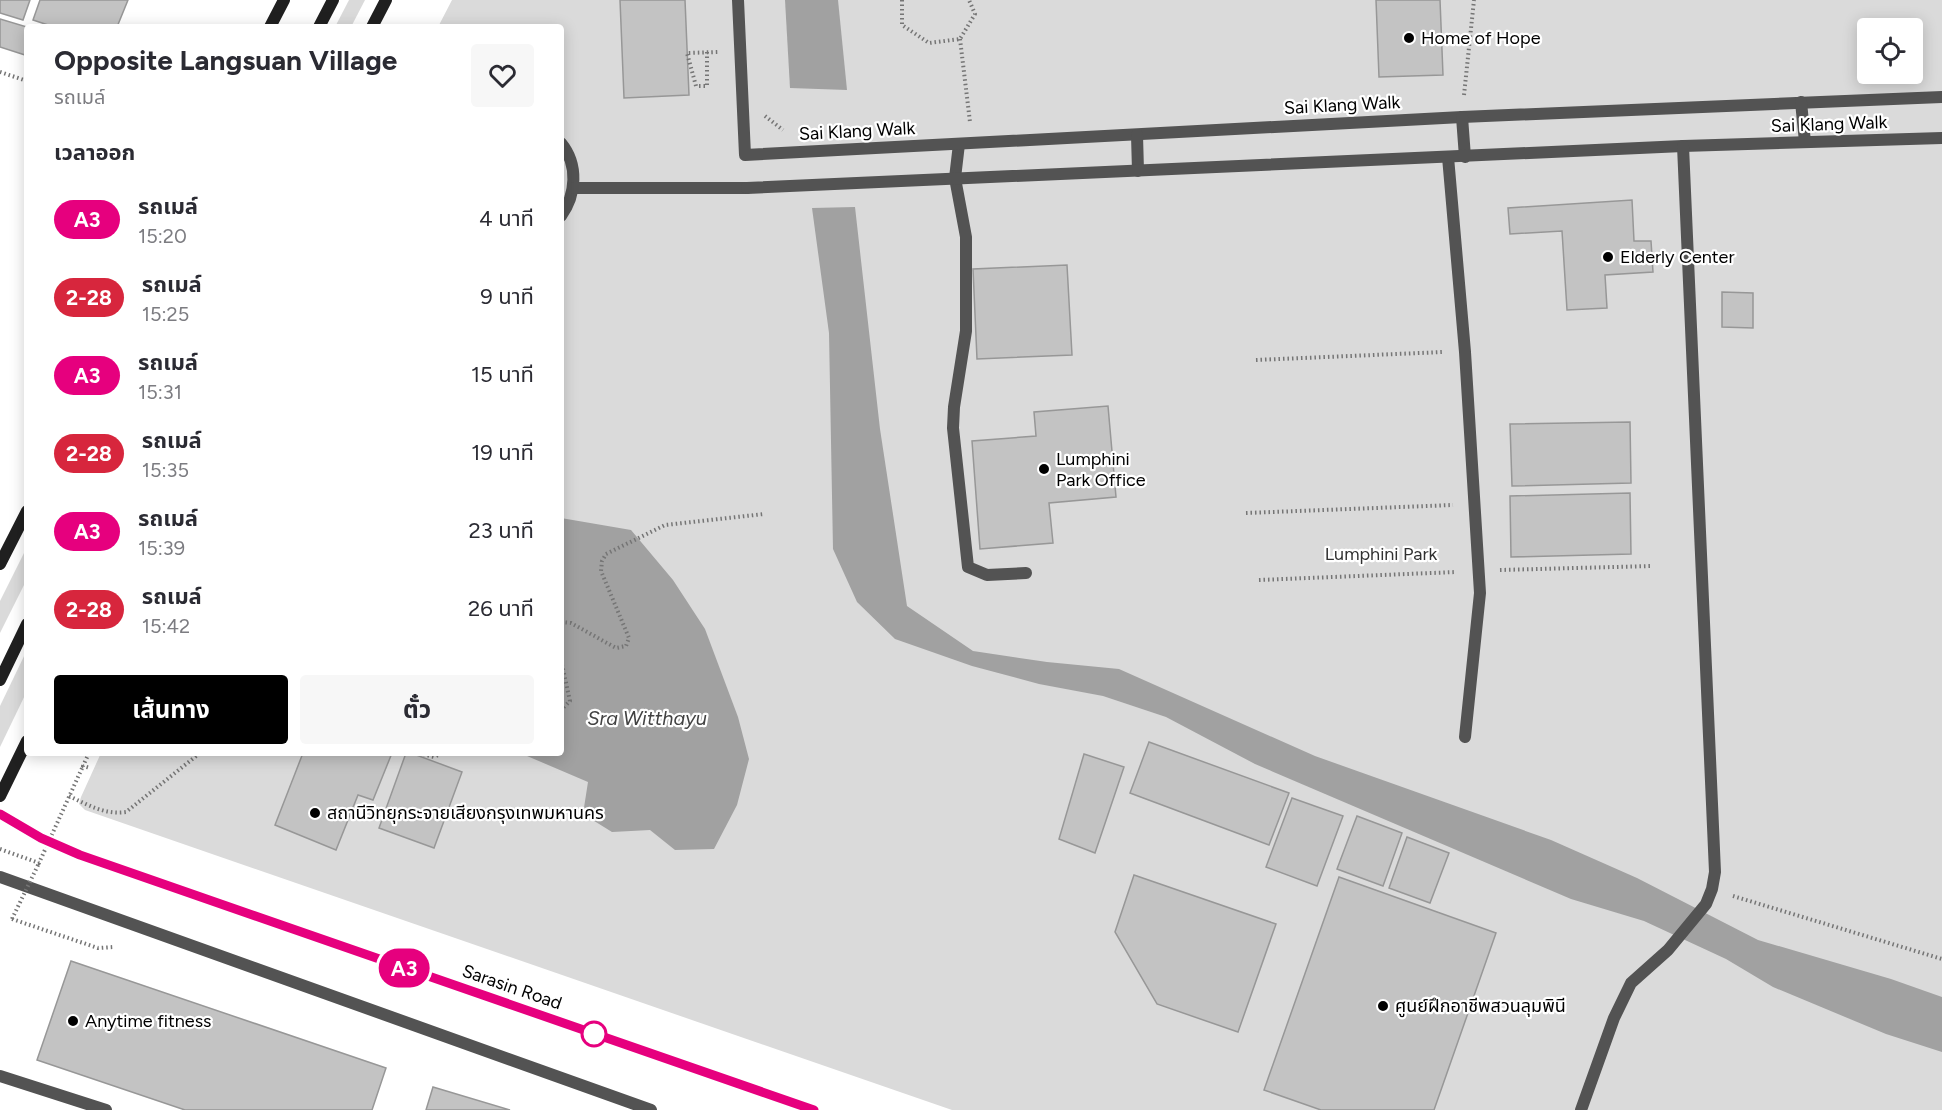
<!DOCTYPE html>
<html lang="th">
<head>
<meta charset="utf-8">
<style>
  :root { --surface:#fff; --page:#f7f7f7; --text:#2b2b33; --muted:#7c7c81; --accent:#000 }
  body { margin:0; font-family:Figtree,"Noto Sans Thai",sans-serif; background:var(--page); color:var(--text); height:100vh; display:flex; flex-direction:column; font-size:22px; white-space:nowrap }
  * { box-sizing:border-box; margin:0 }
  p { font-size:20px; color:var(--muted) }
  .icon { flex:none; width:33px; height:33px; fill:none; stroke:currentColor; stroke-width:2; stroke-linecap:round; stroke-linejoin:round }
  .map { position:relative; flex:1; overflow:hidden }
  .side { position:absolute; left:24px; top:24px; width:540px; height:732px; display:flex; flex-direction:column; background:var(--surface); border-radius:6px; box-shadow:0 3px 15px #0003 }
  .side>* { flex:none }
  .badge { padding:0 12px; border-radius:20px; font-size:21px; line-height:39px }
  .buttons { position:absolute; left:1857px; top:18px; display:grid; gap:12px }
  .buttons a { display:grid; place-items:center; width:66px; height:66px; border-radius:6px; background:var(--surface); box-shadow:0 3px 15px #0003; font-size:30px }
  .map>.badge { position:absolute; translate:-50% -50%; box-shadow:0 0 0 3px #fff }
  h2 { padding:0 30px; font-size:22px; line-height:54px }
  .round { display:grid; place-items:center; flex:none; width:63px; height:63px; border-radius:6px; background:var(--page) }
  .headline { display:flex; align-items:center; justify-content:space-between; height:102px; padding:0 30px }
  h1 { font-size:28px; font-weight:700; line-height:45px }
  .action { display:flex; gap:12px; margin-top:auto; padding:12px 30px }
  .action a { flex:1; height:69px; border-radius:6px; background:var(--accent); color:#fff; font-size:24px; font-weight:700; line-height:69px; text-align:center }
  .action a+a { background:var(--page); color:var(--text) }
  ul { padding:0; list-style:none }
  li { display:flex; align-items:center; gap:18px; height:78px; padding:0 30px }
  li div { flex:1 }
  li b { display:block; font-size:22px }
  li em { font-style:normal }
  li .badge { min-width:66px; font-weight:700; text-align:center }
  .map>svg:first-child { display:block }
  .green { fill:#dadada; fill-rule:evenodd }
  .water { fill:#a1a1a1 }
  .building { fill:#c3c3c3; stroke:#979797; stroke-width:1.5 }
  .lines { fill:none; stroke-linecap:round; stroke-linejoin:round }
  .path { stroke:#757575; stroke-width:4; stroke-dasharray:1.5 3; stroke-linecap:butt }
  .service { stroke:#535353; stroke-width:12 }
  .pedestrian { stroke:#535353; stroke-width:12 }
  .tertiary { stroke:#535353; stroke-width:12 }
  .secondary { stroke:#202020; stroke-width:12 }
  .path-bridge { stroke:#757575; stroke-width:4; stroke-dasharray:1.5 3; stroke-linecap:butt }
  .line-casing { stroke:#fff; stroke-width:14 }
  .line { stroke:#e6007e; stroke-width:9 }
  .poi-dot { fill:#000; stroke:#fff; stroke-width:2 }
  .stop-dot { fill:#fff; stroke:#e6007e; stroke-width:3 }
  .labels { text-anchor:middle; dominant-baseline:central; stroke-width:4.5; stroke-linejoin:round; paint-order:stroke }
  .poi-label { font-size:18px; fill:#000; stroke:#fff; text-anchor:start }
  .street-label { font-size:18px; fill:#000; stroke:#fff }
  .park-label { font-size:18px; fill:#313131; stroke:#fff }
  .water-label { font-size:20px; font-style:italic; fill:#424242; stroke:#fff }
</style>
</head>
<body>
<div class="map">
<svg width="1942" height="1110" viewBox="0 0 1942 1110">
  <rect width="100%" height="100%" fill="#fff"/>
  <g class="green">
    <polygon points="349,0 365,0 351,27 335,27"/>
    <path d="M452 0H1942V1110H952L85 810 79 804 81 797 101 753H561V27H438ZM1868 28H1912V74H1868Z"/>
    <polygon points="27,547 27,579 0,633 0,601"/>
    <polygon points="27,650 27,691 0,747 0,706"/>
  </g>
  <g class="water">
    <polygon points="785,0 838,0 847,90 790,88"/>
    <polygon points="855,207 880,429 907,606 973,651 1047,662 1119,669 1315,756 1551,840 1637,878 1758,940 1891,979 1942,997 1942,1052 1886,1034 1773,987 1726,959 1644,921 1571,899 1255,764 1166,717 1103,696 1039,684 972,666 895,639 857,602 833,549 829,333 812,208"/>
    <polygon points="561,518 631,530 673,580 705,629 738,717 749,759 737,805 714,849 675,850 650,830 612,832 583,814 588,782 520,753 561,753"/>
  </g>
  <g class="building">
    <polygon points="0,0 30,0 23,20 0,13"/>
    <polygon points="40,0 128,0 117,27 54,27 33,20"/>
    <polygon points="620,0 685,0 689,95 624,98"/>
    <polygon points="1376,0 1440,0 1443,75 1379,77"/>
    <polygon points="0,19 27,27 27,48 25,55 0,47"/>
    <polygon points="1632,200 1634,241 1651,241 1653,272 1605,275 1607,308 1567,310 1562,231 1510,234 1508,208"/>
    <polygon points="1067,265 1072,355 977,359 973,269"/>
    <polygon points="1722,292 1753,293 1753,328 1722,327"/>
    <polygon points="1108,406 1116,497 1049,503 1053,543 980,549 972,441 1036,436 1034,412"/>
    <polygon points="1630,422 1631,483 1512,486 1510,424"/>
    <polygon points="1630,493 1631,554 1511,557 1510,496"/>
    <polygon points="1149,742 1289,793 1269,845 1130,793"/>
    <polygon points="303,753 392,753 373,800 358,795 336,850 275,825"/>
    <polygon points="406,753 411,753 462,772 434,848 379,828"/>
    <polygon points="1084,754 1124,767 1095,853 1059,839"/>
    <polygon points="1292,798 1343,816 1317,886 1266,867"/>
    <polygon points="1357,816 1402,833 1383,886 1337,869"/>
    <polygon points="1407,837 1449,853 1430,903 1389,888"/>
    <polygon points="1134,875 1276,924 1238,1032 1157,1004 1115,932"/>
    <polygon points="1339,877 1496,933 1434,1110 1321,1110 1264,1090"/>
    <polygon points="71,961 386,1068 372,1110 185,1110 37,1060"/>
    <polygon points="433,1087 510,1110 426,1110"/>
  </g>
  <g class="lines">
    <g class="path">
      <polyline points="902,0 902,25 929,43 960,39 975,14 969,0"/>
      <polyline points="960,39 970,122"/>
      <polyline points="707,52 707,86 696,86 687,53 718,52"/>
      <polyline points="0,72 27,81"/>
      <polyline points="1464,95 1474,0"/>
      <polyline points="765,116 783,130"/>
      <polyline points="1256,360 1443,352"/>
      <polyline points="1246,513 1453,505"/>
      <polyline points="1500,570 1652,566"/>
      <polyline points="1259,580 1456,572"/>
      <polyline points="561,622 571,623 616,648 626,646 629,638 601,571 602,561 606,554 665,525 764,514"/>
      <polyline points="561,660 570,701 561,710"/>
      <polyline points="89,753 83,766 90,768"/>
      <polyline points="419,753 434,757 442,753"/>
      <path d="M69 796C88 805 105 815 126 812L200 753"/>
      <polyline points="1733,896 1942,959"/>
      <polyline points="12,919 98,948 114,947"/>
    </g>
    <g class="service">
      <path d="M561 143C579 165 576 195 561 216"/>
      <polyline points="959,144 955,178 966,237 966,331 954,407 953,428 968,567 987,575 1026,573"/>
      <polyline points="1448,157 1465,352 1480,593 1465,737"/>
      <polyline points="574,188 747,188"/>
      <polyline points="0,1076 106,1110"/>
    </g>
    <g class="pedestrian">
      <polyline points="738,0 745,155 1462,117 1942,97"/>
      <polyline points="1801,102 1805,142"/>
      <polyline points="1462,117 1465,157"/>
      <polyline points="1137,135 1138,171"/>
      <polyline points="747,188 1683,146 1942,138"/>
      <polyline points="1581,1110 1614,1018 1631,983 1668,950 1706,904 1712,889 1715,872 1683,146"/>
    </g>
    <g class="tertiary">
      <polyline points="0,814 41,838 80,855 814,1110"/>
      <polyline points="0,877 651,1110"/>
    </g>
    <g class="secondary">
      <polyline points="270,27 284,0"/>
      <polyline points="319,27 333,0"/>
      <polyline points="372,27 386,0"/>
      <polyline points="0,564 27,511"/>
      <polyline points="0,680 27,624"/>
      <polyline points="0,796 27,741"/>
    </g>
    <g class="path-bridge">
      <polyline points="0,849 39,863 83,766"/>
      <polyline points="12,919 39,863"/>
    </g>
  </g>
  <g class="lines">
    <g class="line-casing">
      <polyline id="line" points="0,814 41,838 80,855 814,1110"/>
    </g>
    <use href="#line" class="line"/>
  </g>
  <g class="poi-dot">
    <circle cx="1409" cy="38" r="6"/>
    <circle cx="1608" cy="257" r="6"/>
    <circle cx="1044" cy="469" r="6"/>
    <circle cx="315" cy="813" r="6"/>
    <circle cx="1383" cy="1006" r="6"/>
    <circle cx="73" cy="1021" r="6"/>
  </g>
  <circle class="stop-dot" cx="594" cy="1034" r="12"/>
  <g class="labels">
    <g class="poi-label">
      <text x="1421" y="38">Home of Hope</text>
      <text x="1620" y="257">Elderly Center</text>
      <text x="1056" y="459">Lumphini<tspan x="1056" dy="21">Park Office</tspan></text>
      <text x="327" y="813">สถานีวิทยุกระจายเสียงกรุงเทพมหานคร</text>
      <text x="1395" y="1006">ศูนย์ฝึกอาชีพสวนลุมพินี</text>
      <text x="85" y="1021">Anytime fitness</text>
    </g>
    <g class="street-label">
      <text transform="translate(1342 105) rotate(-3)">Sai Klang Walk</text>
      <text transform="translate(1829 124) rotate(-2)">Sai Klang Walk</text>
      <text transform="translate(857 131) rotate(-3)">Sai Klang Walk</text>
      <text transform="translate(512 987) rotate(19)">Sarasin Road</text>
    </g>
    <g class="park-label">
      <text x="1381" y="554">Lumphini Park</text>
    </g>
    <g class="water-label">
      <text x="647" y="718">Sra Witthayu</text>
    </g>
  </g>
</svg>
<div class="buttons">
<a><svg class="icon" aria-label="locate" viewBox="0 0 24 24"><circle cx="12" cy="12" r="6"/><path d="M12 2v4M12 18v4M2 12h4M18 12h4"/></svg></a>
</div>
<b class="badge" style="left:404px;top:968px;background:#e6007e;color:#fff">A3</b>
<section class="side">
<div class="headline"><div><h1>Opposite Langsuan Village</h1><p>รถเมล์</p></div><a class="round"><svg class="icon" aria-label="heart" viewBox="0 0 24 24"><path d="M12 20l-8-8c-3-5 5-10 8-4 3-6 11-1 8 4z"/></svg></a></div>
<h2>เวลาออก</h2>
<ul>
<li><span class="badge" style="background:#e6007e;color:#fff">A3</span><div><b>รถเมล์</b><p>15:20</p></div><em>4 นาที</em></li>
<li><span class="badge" style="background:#d7263d;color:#fff">2-28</span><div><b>รถเมล์</b><p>15:25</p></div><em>9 นาที</em></li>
<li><span class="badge" style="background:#e6007e;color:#fff">A3</span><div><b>รถเมล์</b><p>15:31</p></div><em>15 นาที</em></li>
<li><span class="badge" style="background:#d7263d;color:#fff">2-28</span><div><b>รถเมล์</b><p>15:35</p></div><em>19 นาที</em></li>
<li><span class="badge" style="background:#e6007e;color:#fff">A3</span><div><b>รถเมล์</b><p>15:39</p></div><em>23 นาที</em></li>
<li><span class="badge" style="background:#d7263d;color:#fff">2-28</span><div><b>รถเมล์</b><p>15:42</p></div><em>26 นาที</em></li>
</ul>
<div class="action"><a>เส้นทาง</a><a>ตั๋ว</a></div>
</section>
</div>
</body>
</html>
